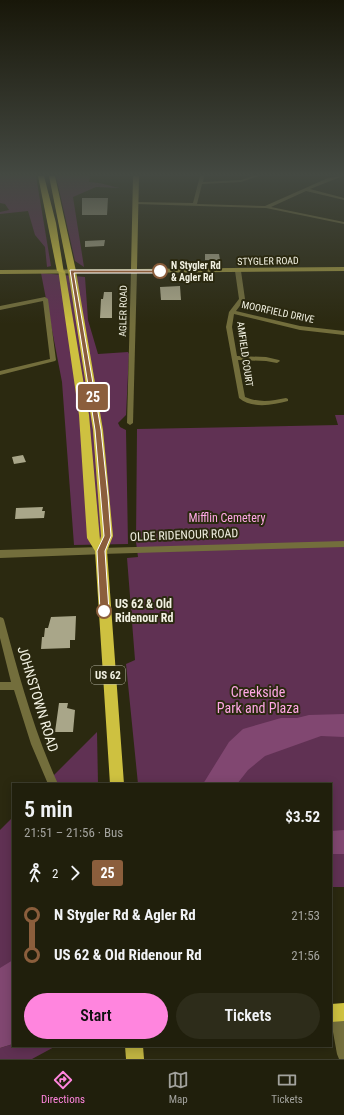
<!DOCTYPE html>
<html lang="en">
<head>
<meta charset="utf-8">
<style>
  :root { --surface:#201f0c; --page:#2d2c1a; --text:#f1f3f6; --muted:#a2a29d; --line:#3d3d2d; --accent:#ff85de }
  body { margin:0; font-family:"Roboto Condensed",sans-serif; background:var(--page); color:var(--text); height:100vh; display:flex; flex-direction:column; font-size:15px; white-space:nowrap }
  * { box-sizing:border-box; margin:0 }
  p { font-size:13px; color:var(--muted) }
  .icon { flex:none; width:22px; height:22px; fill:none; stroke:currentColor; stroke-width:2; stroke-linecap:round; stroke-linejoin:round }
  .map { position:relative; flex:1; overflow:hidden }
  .drawer { position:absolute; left:12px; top:783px; width:320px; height:264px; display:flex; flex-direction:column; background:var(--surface); border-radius:0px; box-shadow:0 2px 10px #0003,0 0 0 1px var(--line) }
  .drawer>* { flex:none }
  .badge { padding:0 8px; border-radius:3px; font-size:14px; line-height:26px }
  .map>.badge { position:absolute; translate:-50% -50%; box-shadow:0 0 0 2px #fff }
  .legs { display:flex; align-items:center; gap:6px; height:44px; padding:0 12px; font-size:13px }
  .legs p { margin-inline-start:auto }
  .headline { display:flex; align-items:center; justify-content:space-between; height:68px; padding:0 12px }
  h1 { font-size:22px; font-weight:600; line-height:30px }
  .action { display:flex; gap:8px; margin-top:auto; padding:8px 12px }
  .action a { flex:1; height:46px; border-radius:24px; background:var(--accent); color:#111; font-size:16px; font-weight:600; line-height:46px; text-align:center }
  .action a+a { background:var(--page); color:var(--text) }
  ul { padding:0 12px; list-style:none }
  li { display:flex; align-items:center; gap:14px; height:40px; font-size:15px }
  li i { display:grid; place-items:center; width:6px; height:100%; margin:0 5px; background:currentColor }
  li i::after { content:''; width:10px; height:10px; margin:-5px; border:3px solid; border-radius:50%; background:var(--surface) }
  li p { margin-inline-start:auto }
  li:first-child i { background:linear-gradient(#0000 50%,currentColor 0) }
  li:last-child i { background:linear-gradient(currentColor 50%,#0000 0) }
  .menu { display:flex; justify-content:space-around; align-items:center; height:56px; border-top:1px solid var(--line); background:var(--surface); font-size:11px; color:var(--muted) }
  .menu a { display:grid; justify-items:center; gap:2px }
  .menu .active { color:var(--accent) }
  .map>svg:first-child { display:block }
  .green { fill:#603153 }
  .water { fill:#814771 }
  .building { fill:#a9a689 }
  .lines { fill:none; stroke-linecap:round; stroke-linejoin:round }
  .minor { fill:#736e3c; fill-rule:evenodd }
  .tertiary { fill:#736e3c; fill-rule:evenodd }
  .secondary { fill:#9e9540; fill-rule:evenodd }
  .primary { fill:#bfb341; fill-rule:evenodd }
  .trunk { fill:#cec140; fill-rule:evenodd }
  .motorway { fill:#decf40; fill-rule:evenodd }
  .line-1 { fill:#8b5e3c; stroke:#fff }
  .stop-1-dot { fill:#fff; stroke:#8b5e3c; stroke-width:2 }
  .labels { text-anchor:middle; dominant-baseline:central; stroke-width:4; stroke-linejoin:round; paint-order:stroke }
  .far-street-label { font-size:10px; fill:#f2f1e2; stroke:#2b2910 }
  .far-stop-label { font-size:10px; font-weight:bold; fill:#f2f1e2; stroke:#2b2910; text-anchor:start }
  .shield { fill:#2b2910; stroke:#b6b5a3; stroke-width:1 }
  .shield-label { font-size:11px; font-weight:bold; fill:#f2f1e2 }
  .park-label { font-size:12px; fill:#ffa8e5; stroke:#2b2910 }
  .street-label { font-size:12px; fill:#f2f1e2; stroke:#2b2910 }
  .stop-label { font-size:12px; font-weight:bold; fill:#f2f1e2; stroke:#2b2910; text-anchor:start }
  .near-park-label { font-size:14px; fill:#ffa8e5; stroke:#2b2910 }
  .near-street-label { font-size:14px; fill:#f2f1e2; stroke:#2b2910 }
</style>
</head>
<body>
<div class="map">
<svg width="344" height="1059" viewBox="0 0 344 1059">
  <rect width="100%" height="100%" fill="#2b2910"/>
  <g class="green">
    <polygon points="0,176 36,176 51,266 47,267 45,247 35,235 28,211 0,214 0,212 9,210 5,204 0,203"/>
    <path d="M56 176H90L89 182C100 182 109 186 120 188L96 187 73 197 84 267 75 261Z"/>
    <polygon points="41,273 85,277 88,320 98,354 128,352 129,354 126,415 118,423 120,427 126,430 128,544 74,545 62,382"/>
    <polygon points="335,415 344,415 344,887 331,887 331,784 138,784 126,664 135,660 127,558 138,557 136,542 137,429 338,425"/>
    <polygon points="97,732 98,784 45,784"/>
    <polygon points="13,817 13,984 0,992 0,830"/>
    <polygon points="13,1044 13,1046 56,1046 32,1059 0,1059 0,1048"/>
  </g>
  <g class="water">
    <polygon points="344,714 344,737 321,736 265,756 248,770 237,784 203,784 229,742 243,729 281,718 297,718 309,715"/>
    <polygon points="344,830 344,854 331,854 331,831"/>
    <polygon points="13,960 13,1044 0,1048 0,968"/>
  </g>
  <g class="building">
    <polygon points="82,198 108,198 107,215 82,215"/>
    <polygon points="105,240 104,246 85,247 85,241"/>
    <polygon points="205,254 219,254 220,260 205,260"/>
    <polygon points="180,286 181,300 161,300 160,287"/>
    <polygon points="104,292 112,292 112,318 100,318 101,299 103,299"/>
    <polygon points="23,455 26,462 14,464 12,457"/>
    <polygon points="43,507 42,511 45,511 44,518 15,519 16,508"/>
    <polygon points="76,616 75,640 70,640 70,648 41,649 42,637 44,637 45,628 48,628 51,617"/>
    <polygon points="59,703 68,703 67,708 75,710 73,732 55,732"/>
  </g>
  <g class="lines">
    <g class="minor">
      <polygon points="200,176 204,176 203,182 241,180 253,176 259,176 241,182 202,184 197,204 265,206 328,178 343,176 310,189 344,198 344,200 306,191 271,207 344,222 344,224 266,208 136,204 134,203 136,202 193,203"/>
      <polygon points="134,269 137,271 133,423 130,425 127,423 131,271"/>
      <path d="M238 269 241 271 245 299 236 311 300 326 344 331V335L300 330 234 314 232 327 237 356 266 357 279 360 280 361 277 363 266 361 238 360 245 397C259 403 272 401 286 398L288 399V401C273 405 252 409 239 398L226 327 229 312 239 299 235 271Z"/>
      <polygon points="45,297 48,299 56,360 55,361 0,375 0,371 50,359 43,301 0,310 0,306"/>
      <polygon points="344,541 344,547 101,554 97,551 101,548"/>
      <path d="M0 617 3 618 4 620C19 676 34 731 58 784H48L31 744 14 690H0V682H11L0 638Z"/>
      <polygon points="336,1005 341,1007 344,1019 344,1059 339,1059 337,1054 331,1021 331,1008"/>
    </g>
    <polygon class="tertiary" points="101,547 105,548 106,551 105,554 0,558 0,550"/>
    <polygon class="secondary" points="133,176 139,176 137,269 344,267 344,271 0,274 0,270 131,269"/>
    <polygon class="primary" points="125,1046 143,1046 144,1059 126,1059"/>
    <g class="trunk">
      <polygon points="58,269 65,271 89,415 100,540 101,536 93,430 68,271 72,269 76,271 103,430 113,536 107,551 124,784 110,784 95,551 87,538 79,415"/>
      <polygon points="344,1003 344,1021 331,1022 331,1004"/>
    </g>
    <g class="motorway">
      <polygon points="38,176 44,176 56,223 64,273 57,271"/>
      <polygon points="49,176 55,176 76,271 75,273 68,271"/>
    </g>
  </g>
  <linearGradient id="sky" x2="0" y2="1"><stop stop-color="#181709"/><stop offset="0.54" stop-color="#444942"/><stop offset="1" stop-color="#444942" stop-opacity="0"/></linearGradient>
  <rect width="344" height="324" fill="url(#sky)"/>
  <polygon class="line-1" points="70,270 160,270 162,271 160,273 74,273 101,430 108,496 111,536 105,551 109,611 104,614 100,611 97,551 104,536 95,430"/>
  <g class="stop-1-dot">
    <circle cx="160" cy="271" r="7"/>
    <circle cx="104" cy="611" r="7"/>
  </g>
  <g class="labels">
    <g class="far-street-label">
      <text transform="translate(268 261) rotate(-1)">STYGLER ROAD</text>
      <text transform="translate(123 311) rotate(-89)">AGLER ROAD</text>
      <text transform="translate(278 312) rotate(12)">MOORFIELD DRIVE</text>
      <text transform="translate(245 354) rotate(82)">AMFIELD COURT</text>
    </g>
    <g class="far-stop-label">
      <text x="171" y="265">N Stygler Rd<tspan x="171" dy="12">&amp; Agler Rd</tspan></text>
    </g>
    <rect class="shield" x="91" y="666" width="34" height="18" rx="3"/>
    <g class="shield-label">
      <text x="108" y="675">US 62</text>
    </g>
    <g class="park-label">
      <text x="227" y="518">Mifflin Cemetery</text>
    </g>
    <g class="street-label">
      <text transform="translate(184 535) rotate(-2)">OLDE RIDENOUR ROAD</text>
    </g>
    <g class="stop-label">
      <text x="115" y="604">US 62 &amp; Old<tspan x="115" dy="14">Ridenour Rd</tspan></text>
    </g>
    <g class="near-park-label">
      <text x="258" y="692">Creekside<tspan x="258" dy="16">Park and Plaza</tspan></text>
    </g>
    <g class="near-street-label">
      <text transform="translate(38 699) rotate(73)">JOHNSTOWN ROAD</text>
    </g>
  </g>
</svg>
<b class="badge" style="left:93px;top:397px;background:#8b5e3c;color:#fff">25</b>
<section class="drawer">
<div class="headline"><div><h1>5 min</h1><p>21:51 – 21:56 · Bus</p></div><b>$3.52</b></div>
<div class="legs"><svg class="icon" aria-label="walk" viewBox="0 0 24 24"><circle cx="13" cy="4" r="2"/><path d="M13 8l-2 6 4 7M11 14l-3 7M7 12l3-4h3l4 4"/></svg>2<svg class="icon" aria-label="forward" viewBox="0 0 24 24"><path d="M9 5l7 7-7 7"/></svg><b class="badge" style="background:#8b5e3c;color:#fff">25</b></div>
<ul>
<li><i style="color:#8b5e3c"></i><b>N Stygler Rd &amp; Agler Rd</b><p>21:53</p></li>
<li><i style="color:#8b5e3c"></i><b>US 62 &amp; Old Ridenour Rd</b><p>21:56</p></li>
</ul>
<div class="action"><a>Start</a><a>Tickets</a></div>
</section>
</div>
<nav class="menu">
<a class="active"><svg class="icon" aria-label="directions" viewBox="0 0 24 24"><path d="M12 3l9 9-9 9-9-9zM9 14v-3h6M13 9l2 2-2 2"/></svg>Directions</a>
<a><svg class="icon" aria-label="map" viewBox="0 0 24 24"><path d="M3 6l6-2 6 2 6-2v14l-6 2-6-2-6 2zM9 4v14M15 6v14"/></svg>Map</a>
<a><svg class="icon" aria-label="tickets" viewBox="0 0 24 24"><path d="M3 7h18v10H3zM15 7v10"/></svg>Tickets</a>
</nav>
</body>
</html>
